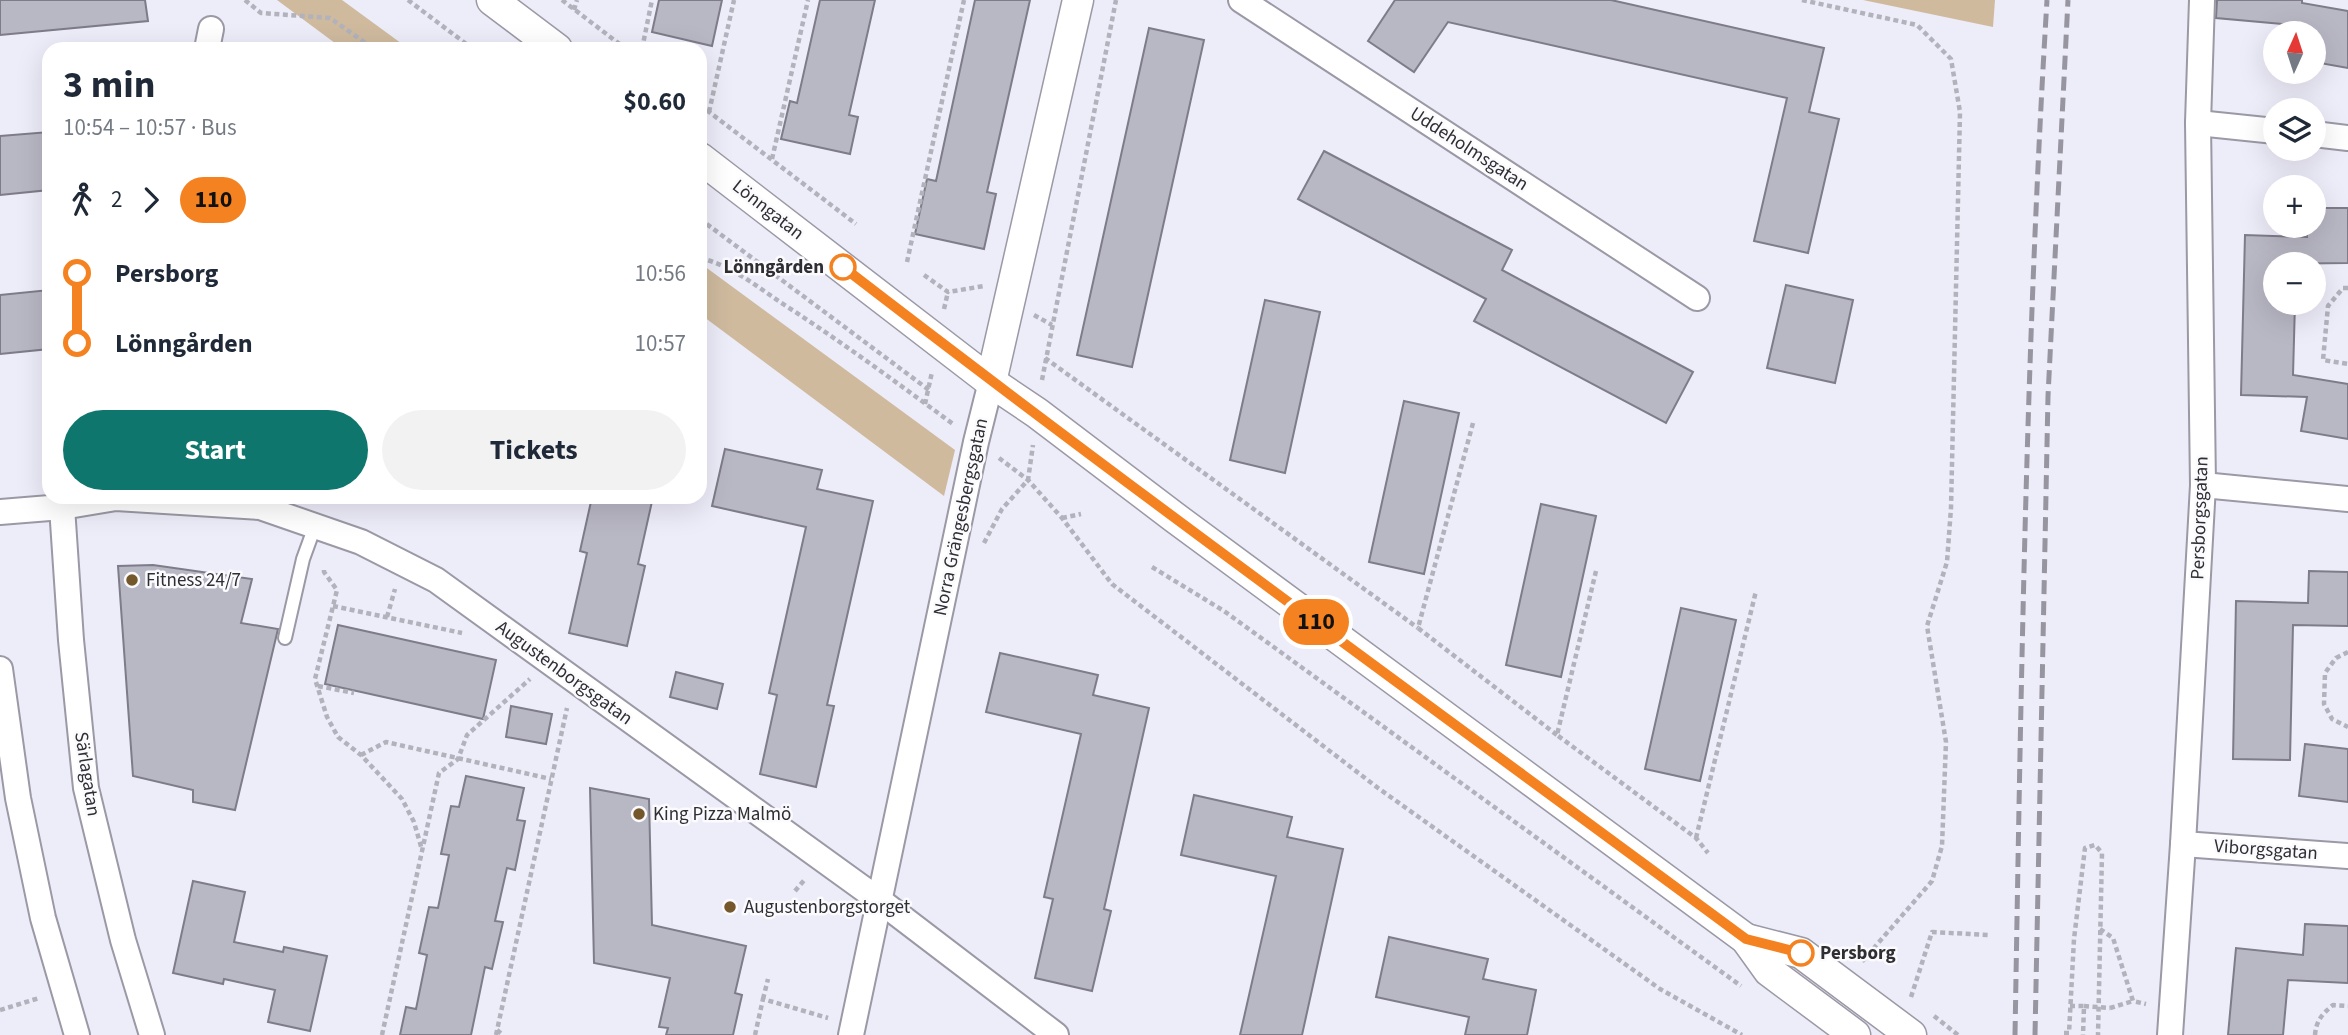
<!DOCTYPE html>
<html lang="en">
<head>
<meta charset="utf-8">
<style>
  :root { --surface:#fff; --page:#f2f2f3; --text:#1f2937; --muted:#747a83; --accent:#0f766e }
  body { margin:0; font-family:"Source Sans 3",sans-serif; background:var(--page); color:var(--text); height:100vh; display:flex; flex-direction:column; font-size:26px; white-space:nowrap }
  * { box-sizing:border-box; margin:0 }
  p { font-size:23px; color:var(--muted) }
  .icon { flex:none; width:38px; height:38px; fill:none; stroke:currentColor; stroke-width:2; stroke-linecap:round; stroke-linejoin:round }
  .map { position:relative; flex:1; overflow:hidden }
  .panel { position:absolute; left:42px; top:42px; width:665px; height:462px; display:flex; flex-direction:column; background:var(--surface); border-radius:21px; box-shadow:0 7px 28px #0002 }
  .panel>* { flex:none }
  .badge { padding:0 14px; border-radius:23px; font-size:24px; line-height:46px }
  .needle { width:46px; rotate:3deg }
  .tools { position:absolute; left:2263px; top:21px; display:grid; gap:14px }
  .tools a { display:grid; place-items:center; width:63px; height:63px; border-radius:50%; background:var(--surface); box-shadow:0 7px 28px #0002; font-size:35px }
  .map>.badge { position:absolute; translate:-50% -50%; box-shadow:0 0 0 4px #fff }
  .legs { display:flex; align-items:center; gap:10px; height:77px; padding:0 21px; font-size:23px }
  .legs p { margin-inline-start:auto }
  .summary { display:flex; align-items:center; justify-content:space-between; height:119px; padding:0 21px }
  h1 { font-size:38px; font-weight:700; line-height:52px }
  .action { display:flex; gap:14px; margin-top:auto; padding:14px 21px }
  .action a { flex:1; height:80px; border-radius:42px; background:var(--accent); color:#fff; font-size:28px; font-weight:700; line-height:80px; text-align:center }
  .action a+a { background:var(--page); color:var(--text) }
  ul { padding:0 21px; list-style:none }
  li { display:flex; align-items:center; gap:24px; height:70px; font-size:26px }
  li i { display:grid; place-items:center; width:10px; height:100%; margin:0 9px; background:currentColor }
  li i::after { content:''; width:18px; height:18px; margin:-9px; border:5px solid; border-radius:50%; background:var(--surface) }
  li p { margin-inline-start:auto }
  li:first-child i { background:linear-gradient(#0000 50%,currentColor 0) }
  li:last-child i { background:linear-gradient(currentColor 50%,#0000 0) }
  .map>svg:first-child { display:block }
  .green { fill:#cfba9e }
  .building { fill:#b8b7c4; stroke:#7d7c88; stroke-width:2 }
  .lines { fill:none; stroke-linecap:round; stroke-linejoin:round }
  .service-casing { stroke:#9a99a5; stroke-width:16 }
  .minor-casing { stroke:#9a99a5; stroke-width:28 }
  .tertiary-casing { stroke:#9a99a5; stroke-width:33 }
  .path { stroke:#b2b2bc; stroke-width:4.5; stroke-dasharray:5 3.5; stroke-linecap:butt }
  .service { stroke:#fff; stroke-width:12 }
  .minor { stroke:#fff; stroke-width:24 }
  .tertiary { stroke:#fff; stroke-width:30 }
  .rail { stroke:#9796a0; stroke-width:5; stroke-dasharray:14 7; stroke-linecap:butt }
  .path-bridge { stroke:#b2b2bc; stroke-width:4.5; stroke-dasharray:5 3.5; stroke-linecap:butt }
  .line-1-casing { stroke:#fff; stroke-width:16 }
  .line-1 { stroke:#f58220; stroke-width:10 }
  .stop-1-dot { fill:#fff; stroke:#f58220; stroke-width:3.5 }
  .poi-dot { fill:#74572b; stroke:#fbfafd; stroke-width:2.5 }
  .labels { text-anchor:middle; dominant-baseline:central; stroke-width:5; stroke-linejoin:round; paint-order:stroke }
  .street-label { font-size:19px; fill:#2e2e33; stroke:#fbfafd }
  .stop-label { font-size:19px; font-weight:bold; fill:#2e2e33; stroke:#fbfafd; text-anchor:end }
  .poi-label { font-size:19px; fill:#2e2e33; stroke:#fbfafd; text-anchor:start }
</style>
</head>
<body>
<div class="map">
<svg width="2348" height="1035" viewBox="0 0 2348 1035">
  <rect width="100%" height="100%" fill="#edecf9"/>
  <g class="green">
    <polygon points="277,0 342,0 409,49 343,49"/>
    <polygon points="1863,0 1995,0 1993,27"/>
    <polygon points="700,263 955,450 944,496 700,314"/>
  </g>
  <g class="building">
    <polygon points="0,0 145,0 148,21 0,35"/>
    <polygon points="659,0 722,0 712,46 652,32"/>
    <polygon points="820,0 875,0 849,115 858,117 850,154 781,139 790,101 797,103"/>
    <polygon points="975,0 1030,0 987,192 996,194 984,249 915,234 927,179 936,181"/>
    <polygon points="1395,0 1611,0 1824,48 1809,112 1839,119 1808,253 1754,241 1787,98 1448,22 1414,72 1368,41"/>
    <polygon points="2217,0 2302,0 2302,3 2348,11 2348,68 2314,62 2314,33 2305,33 2306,26 2216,18"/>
    <polygon points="1149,28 1204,40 1132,367 1077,355"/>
    <polygon points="49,132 49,190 0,195 0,136"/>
    <polygon points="1324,151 1512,250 1502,270 1693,372 1666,423 1474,321 1486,299 1298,199"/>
    <polygon points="2314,208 2348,208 2348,263 2275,264 2275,303 2295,303 2293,375 2348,384 2348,439 2301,431 2307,397 2241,395 2245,235 2307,237 2307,226 2314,226"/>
    <polygon points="1786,285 1853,300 1835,383 1767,368"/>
    <polygon points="49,290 49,349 0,354 0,295"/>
    <polygon points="1265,300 1320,312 1285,473 1230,460"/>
    <polygon points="1404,401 1459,413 1424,574 1369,562"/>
    <polygon points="725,449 822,470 817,489 873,501 827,705 834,706 816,787 760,774 777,695 769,693 806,527 712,506"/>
    <polygon points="592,497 653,497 638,564 645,566 627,646 569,633 587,553 580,551"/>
    <polygon points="1541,504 1596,516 1561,677 1506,665"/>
    <polygon points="153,565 252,579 241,623 278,629 235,810 193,802 193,790 133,776 118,566"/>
    <polygon points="2309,571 2348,572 2348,626 2293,625 2290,760 2233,759 2236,601 2308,603"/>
    <polygon points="1681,608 1736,620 1700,781 1645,769"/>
    <polygon points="338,625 496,660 483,719 325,684"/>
    <polygon points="1000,653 1098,675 1093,695 1149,708 1104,909 1111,911 1092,991 1035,978 1053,899 1044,897 1081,734 986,712"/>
    <polygon points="676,672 723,684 717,709 670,697"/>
    <polygon points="511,706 552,714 546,744 506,737"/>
    <polygon points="2305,744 2348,749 2348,802 2299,796"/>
    <polygon points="466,776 524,788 517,820 525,821 515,870 507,868 495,921 503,922 492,969 485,967 471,1035 400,1035 406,1007 416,1009 427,955 419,953 429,907 438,908 449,855 441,854 451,806 459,807"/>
    <polygon points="590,788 649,799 652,925 746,946 735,993 742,995 733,1035 666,1035 668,1028 659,1027 670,978 594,963"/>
    <polygon points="1194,795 1292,817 1287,837 1343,849 1302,1035 1240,1035 1276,876 1181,855"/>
    <polygon points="193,881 245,892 234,942 283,952 284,947 327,956 310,1031 268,1022 275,990 224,979 223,984 173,973"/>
    <polygon points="2305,924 2348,926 2348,983 2288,980 2283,1035 2228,1035 2236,948 2303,955"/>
    <polygon points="1389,937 1488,959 1483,979 1536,990 1527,1035 1465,1035 1469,1017 1376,997"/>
  </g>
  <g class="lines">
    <g class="service-casing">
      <polyline id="service" points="285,638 303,559 315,526"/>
    </g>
    <g class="minor-casing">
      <g id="minor">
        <polyline points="1241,0 1697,298"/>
        <polyline points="207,49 211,29"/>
        <polyline points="2198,123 2275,131"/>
        <polyline points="2314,134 2348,138"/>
        <polyline points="2203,485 2348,499"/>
        <polyline points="62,507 71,640 86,788 123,940 152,1035"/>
        <polyline points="0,512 62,507 116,498 260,507 361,542 436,580 879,900 1056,1035"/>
        <polyline points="0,669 18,798 43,918 77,1035"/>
        <polyline points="2183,844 2348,856"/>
        <polyline points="851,1035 976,442 991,382"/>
        <polyline points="2170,1035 2183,844 2203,485 2198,123 2202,0"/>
      </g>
    </g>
    <g class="tertiary-casing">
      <g id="tertiary">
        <polyline points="492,0 557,49"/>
        <polyline points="700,158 991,382 1037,413 1174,517 1746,939 1769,971 1855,1035"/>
        <polyline points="991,382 1078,0"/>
        <polyline points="1746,939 1801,953 1911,1035"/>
      </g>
    </g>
    <g class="path">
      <polyline points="245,0 261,13 330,18 374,49"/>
      <polyline points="408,0 473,49"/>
      <polyline points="562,0 626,49"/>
      <polyline points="1802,0 1917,25 1951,59 1960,112 1951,508 1947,562 1927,626 1946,742 1942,846 1932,881 1860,964"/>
      <polyline points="574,10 577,0"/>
      <polyline points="642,49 652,0"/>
      <polyline points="700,105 856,224"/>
      <polyline points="709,112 734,0"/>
      <polyline points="772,159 808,0"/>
      <polyline points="700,219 929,390"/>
      <path d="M700 258C730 265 755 285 780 302 839 340 896 382 953 424"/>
      <polyline points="907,262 964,0"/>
      <polyline points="924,275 948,292 984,286"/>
      <polyline points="2348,288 2343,288 2328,306 2323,360 2348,364"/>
      <polyline points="944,309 948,292"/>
      <polyline points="1034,315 1052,325"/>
      <polyline points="1045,358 1418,628"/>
      <polyline points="1042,380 1116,0"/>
      <polyline points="925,404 932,372"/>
      <polyline points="1473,423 1418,628 1557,735"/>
      <polyline points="999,458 1028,480 1062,518 1112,584 1378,788 1660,989 1742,1035"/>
      <polyline points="1062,518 1081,514"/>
      <polyline points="984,543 1002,509 1028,480 1033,445"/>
      <polyline points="1152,567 1224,611 1741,986"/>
      <polyline points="324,570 324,572 337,590 315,679 327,717 338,737 361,755 402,799 414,822 422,850"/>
      <polyline points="1596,571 1557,735 1696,838 1708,853"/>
      <polyline points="333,606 462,633"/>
      <polyline points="387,617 395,589"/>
      <polyline points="2348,652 2336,658 2325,673 2324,704 2332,719 2348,727"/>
      <polyline points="318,686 354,693"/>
      <polyline points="361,755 386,742 551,779"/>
      <polyline points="1696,838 1756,591"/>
      <polyline points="795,891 806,878"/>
      <polyline points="2100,929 2113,938 2133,1001 2146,1004"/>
      <polyline points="1911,997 1932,932 1989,935"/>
      <polyline points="763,999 768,979"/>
      <polyline points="2070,1006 2084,1006 2083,1035"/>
      <polyline points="2110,1008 2133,1001"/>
      <polyline points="0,1010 39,998"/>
      <polyline points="1934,1016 1958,1035"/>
      <polyline points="497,1030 503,1035"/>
      <polyline points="2064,1033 2069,1033 2074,939 2085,848 2095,845 2102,853 2098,1035"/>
      <polyline points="382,1035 439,773 458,759 467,735 530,679"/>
      <polyline points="496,1035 567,708"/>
      <polyline points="755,1035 763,999 828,1018"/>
      <path d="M2315 1035C2316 1021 2322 1014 2333 1005L2348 1006"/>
    </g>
    <use href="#service" class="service"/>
    <use href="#minor" class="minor"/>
    <use href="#tertiary" class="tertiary"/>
    <g class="rail">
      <path d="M2015 1035C2021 690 2026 345 2047 0"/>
      <polyline points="2035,1035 2048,396 2068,0"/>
    </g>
    <polyline class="path-bridge" points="2084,1006 2110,1008"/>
  </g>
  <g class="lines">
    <g class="line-1-casing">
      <path id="line-1" d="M843 267C1140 496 1444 716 1746 939L1801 953"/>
    </g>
    <use href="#line-1" class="line-1"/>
  </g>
  <g class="stop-1-dot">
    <circle cx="843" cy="267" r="12"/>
    <circle cx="1801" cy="953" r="12"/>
  </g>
  <g class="poi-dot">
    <circle cx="132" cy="580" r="7"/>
    <circle cx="639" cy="814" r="7"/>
    <circle cx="730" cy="907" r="7"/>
  </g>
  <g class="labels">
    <g class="street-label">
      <text transform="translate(1469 149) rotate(33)">Uddeholmsgatan</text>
      <text transform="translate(768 210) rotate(38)">Lönngatan</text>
      <text transform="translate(961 517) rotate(-78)">Norra Grängesbergsgatan</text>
      <text transform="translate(2200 518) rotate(-88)">Persborgsgatan</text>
      <text transform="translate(564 673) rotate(36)">Augustenborgsgatan</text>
      <text transform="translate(87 774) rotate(81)">Särlagatan</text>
      <text transform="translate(2266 850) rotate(4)">Viborgsgatan</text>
    </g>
    <g class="stop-label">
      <text x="824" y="267">Lönngården</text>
      <text x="1820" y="953" text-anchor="start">Persborg</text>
    </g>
    <g class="poi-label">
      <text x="146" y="580">Fitness 24/7</text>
      <text x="653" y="814">King Pizza Malmö</text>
      <text x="744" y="907">Augustenborgstorget</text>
    </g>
  </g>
</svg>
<div class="tools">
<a><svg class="needle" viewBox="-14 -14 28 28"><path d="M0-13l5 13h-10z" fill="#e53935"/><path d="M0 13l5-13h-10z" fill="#747a83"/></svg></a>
<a><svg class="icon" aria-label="layers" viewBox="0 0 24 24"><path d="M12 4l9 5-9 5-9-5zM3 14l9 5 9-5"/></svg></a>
<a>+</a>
<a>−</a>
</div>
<b class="badge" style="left:1316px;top:622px;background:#f58220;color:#111">110</b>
<section class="panel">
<div class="summary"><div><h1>3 min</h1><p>10:54 – 10:57 · Bus</p></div><b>$0.60</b></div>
<div class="legs"><svg class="icon" aria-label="walk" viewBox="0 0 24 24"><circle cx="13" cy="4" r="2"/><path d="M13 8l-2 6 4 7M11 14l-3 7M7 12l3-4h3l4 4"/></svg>2<svg class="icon" aria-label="forward" viewBox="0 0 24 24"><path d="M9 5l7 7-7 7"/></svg><b class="badge" style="background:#f58220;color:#111">110</b></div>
<ul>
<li><i style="color:#f58220"></i><b>Persborg</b><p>10:56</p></li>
<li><i style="color:#f58220"></i><b>Lönngården</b><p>10:57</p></li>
</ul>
<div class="action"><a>Start</a><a>Tickets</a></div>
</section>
</div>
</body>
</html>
